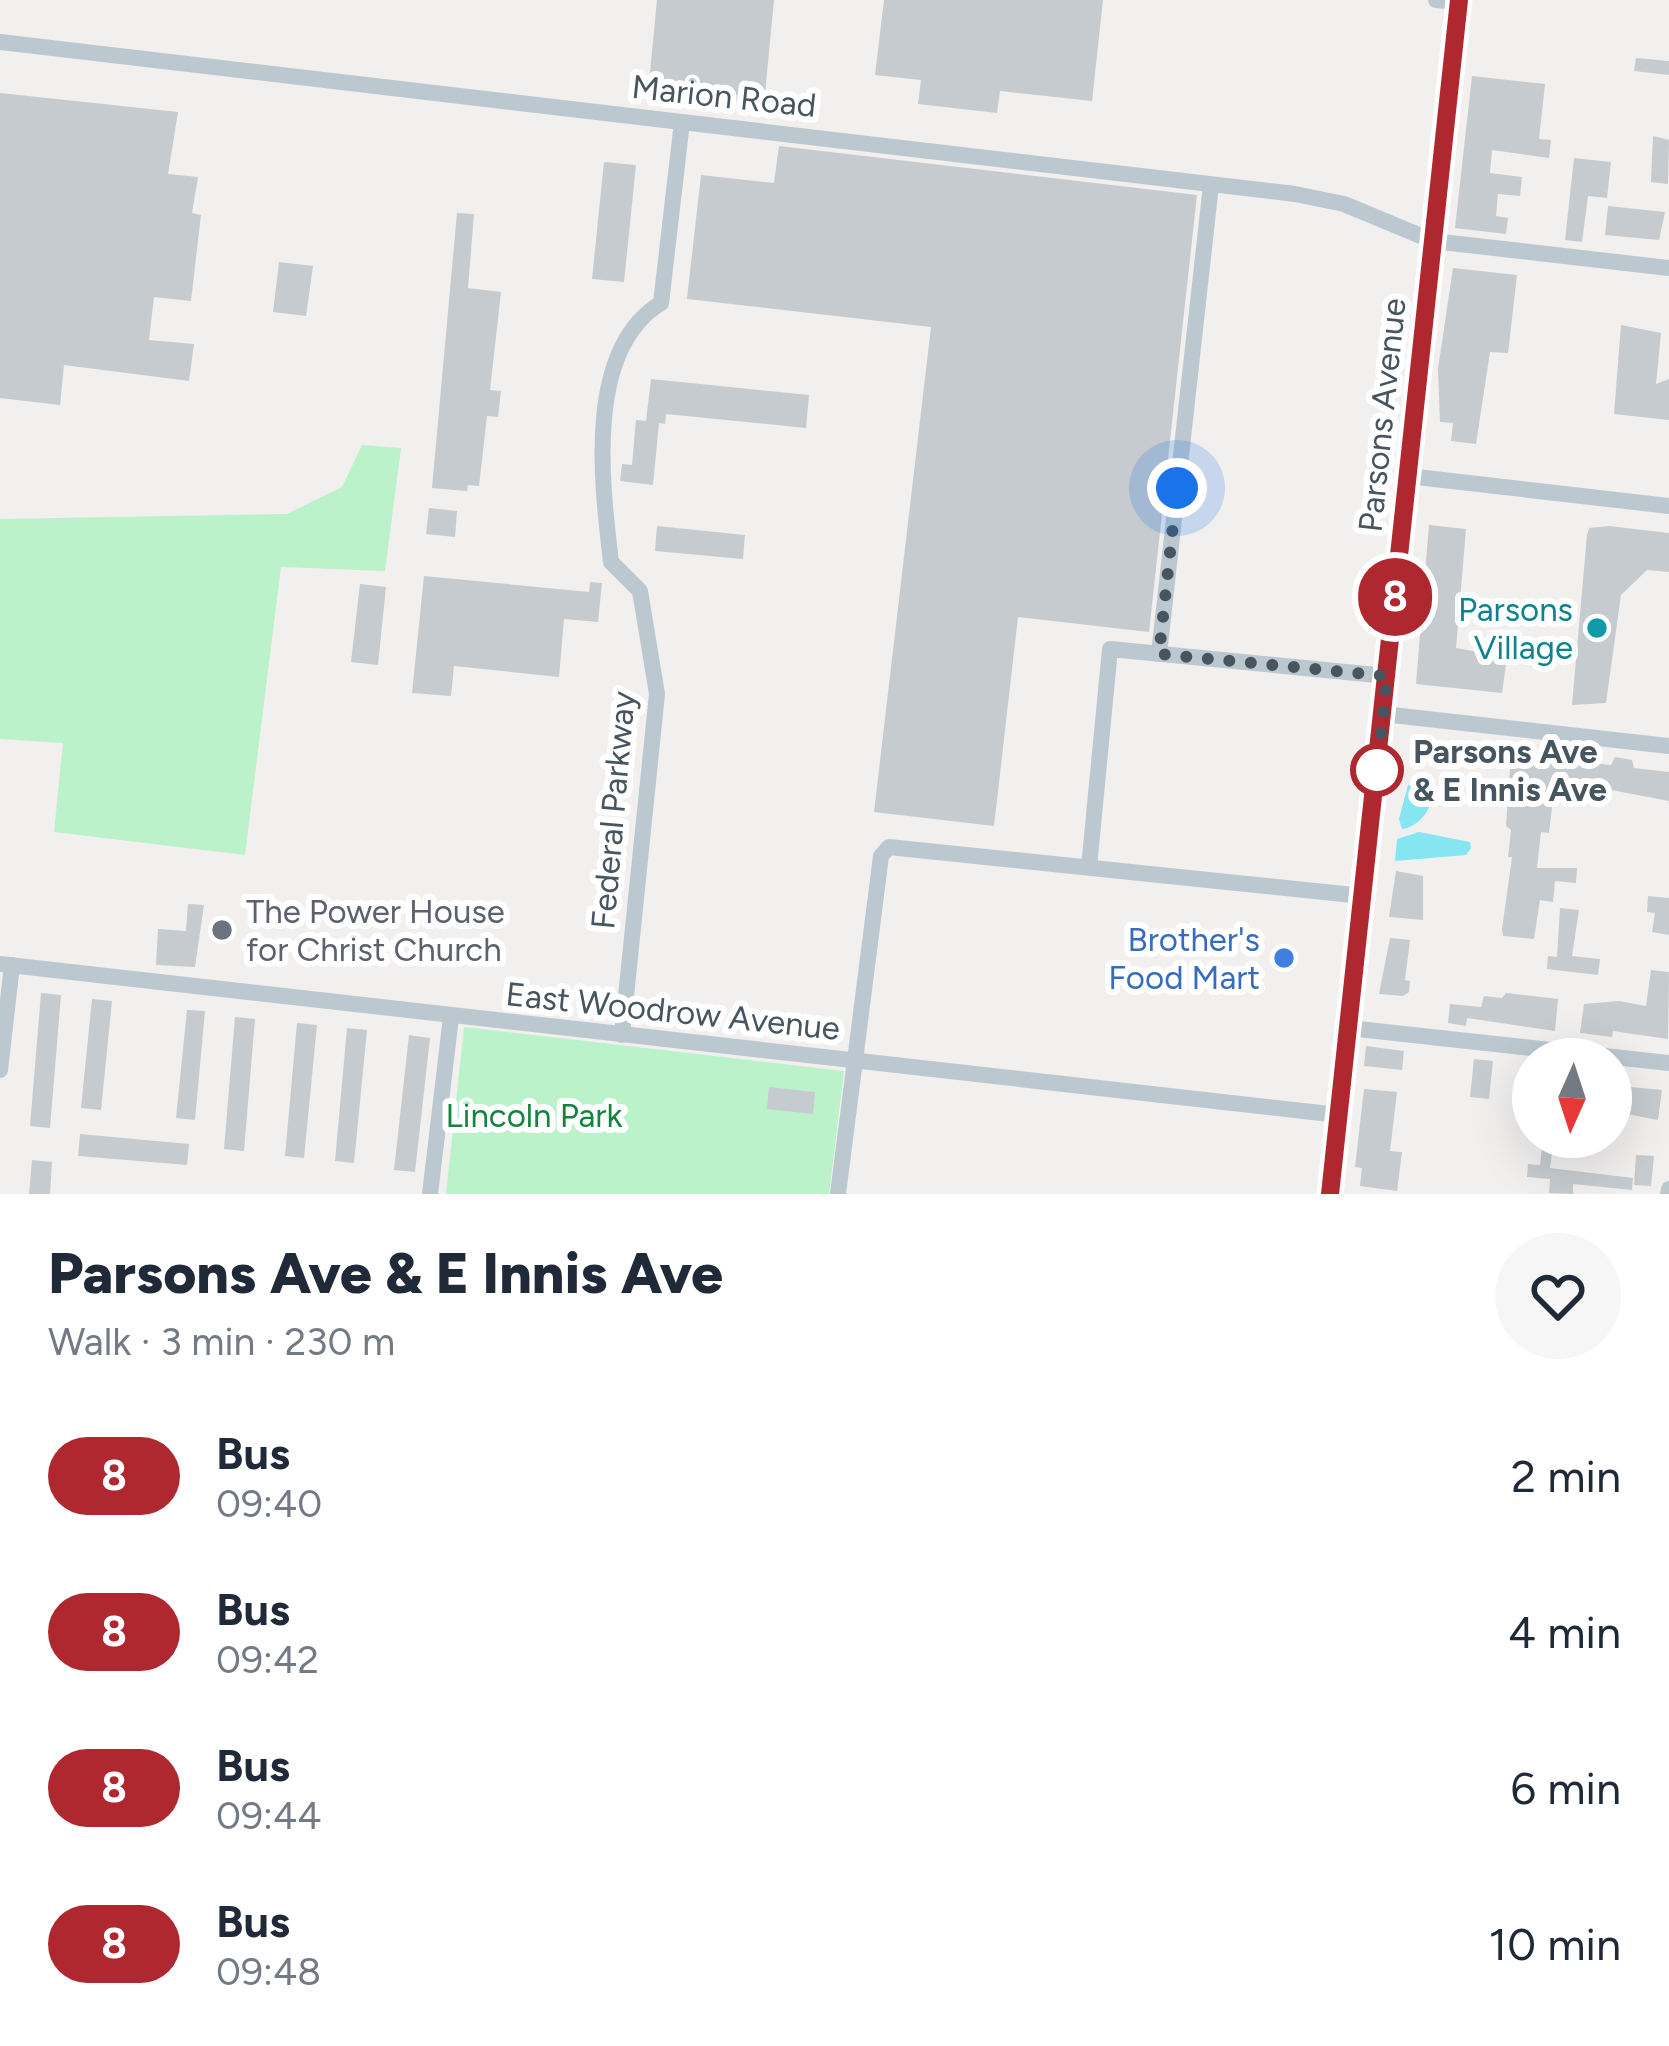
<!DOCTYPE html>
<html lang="en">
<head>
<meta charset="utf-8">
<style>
  :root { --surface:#fff; --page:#f6f6f7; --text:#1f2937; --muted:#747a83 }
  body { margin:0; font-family:Figtree,sans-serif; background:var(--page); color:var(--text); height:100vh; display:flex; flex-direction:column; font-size:45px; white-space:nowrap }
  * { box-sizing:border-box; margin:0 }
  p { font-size:39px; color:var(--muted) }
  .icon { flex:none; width:66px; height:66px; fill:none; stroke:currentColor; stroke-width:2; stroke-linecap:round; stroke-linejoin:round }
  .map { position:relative; height:1194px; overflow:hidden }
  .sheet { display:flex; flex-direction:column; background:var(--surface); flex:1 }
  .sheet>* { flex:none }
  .badge { padding:0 24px; border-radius:39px; font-size:42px; line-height:78px }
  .needle { width:78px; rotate:183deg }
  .buttons { position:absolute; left:1512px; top:1038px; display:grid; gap:24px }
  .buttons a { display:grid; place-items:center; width:120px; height:120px; border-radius:50%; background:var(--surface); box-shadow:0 12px 48px #0002; font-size:60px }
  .you { position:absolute; width:60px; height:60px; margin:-30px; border:9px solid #fff; border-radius:50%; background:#1a73e8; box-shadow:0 0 0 18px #1a73e833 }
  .map>.badge { position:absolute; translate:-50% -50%; box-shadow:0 0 0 6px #fff }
  .round { display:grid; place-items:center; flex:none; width:126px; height:126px; border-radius:63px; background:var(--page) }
  .overview { display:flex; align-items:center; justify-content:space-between; height:204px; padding:0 48px }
  h1 { font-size:57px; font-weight:800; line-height:90px }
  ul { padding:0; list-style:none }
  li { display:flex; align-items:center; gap:36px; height:156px; padding:0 48px }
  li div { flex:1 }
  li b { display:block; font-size:45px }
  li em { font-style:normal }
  li .badge { min-width:132px; font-weight:700; text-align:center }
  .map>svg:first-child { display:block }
  .green { fill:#bbf2ca }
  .water { fill:#85e6f2 }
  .building { fill:#c6cbcf }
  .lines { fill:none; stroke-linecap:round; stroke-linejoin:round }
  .minor { stroke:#bcc8cf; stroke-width:16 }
  .major { stroke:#adc2d0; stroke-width:21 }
  .line-casing { stroke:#fff; stroke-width:27 }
  .line { stroke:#af272f; stroke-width:18 }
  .walk { stroke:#46555e; stroke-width:12; stroke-dasharray:0 21.6 }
  .culture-dot { fill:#0f9aa8; stroke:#fff; stroke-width:4.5 }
  .stop-dot { fill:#fff; stroke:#af272f; stroke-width:6 }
  .worship-dot { fill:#6b7280; stroke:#fff; stroke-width:4.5 }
  .shop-dot { fill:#3f7fe0; stroke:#fff; stroke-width:4.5 }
  .labels { text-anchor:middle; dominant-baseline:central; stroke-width:12; stroke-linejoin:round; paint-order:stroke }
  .street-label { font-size:33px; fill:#46555e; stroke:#fff }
  .culture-label { font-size:33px; fill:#0d838f; stroke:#fff; text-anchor:end }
  .stop-label { font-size:33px; font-weight:bold; fill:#46555e; stroke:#fff; text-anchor:start }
  .worship-label { font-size:33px; fill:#5b616d; stroke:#fff; text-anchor:start }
  .shop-label { font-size:33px; fill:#366cbe; stroke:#fff; text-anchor:end }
  .park-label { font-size:33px; fill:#11853f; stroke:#fff }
</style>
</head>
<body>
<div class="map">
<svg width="1669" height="1194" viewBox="0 0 1669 1194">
  <rect width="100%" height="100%" fill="#f2efef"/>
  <g class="green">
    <polygon points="362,445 401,448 385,571 281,567 245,855 54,832 63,743 0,739 0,519 287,514 342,487"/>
    <polygon points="464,1027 844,1071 829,1194 446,1194"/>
  </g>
  <g class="water">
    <path d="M1408 785 1433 790C1434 806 1420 827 1402 829L1399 819Z"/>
    <polygon points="1419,832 1470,842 1471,848 1466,855 1395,861 1397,839"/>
  </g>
  <g class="building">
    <polygon points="657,0 774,0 764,104 648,93"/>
    <polygon points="884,0 1103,0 1092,101 1000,91 997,113 918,104 921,80 875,75"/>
    <polygon points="1636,58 1669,61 1669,75 1634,71"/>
    <polygon points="1472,76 1545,84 1539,139 1551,140 1549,158 1492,150 1490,173 1522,177 1520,196 1498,194 1496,216 1508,218 1506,234 1455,228"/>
    <polygon points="0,93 178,112 168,174 198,177 192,213 201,215 191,301 154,297 149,340 194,344 189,381 64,365 60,405 0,398"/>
    <polygon points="1653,136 1669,140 1668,184 1651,182"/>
    <polygon points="779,146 1197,195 1149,632 1018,617 994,826 874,812 931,327 687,299 701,175 774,183"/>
    <polygon points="1574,158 1611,162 1607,198 1588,196 1582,242 1565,240"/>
    <polygon points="604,162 636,165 624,282 592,279"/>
    <polygon points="1608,206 1665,212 1659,240 1605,235"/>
    <polygon points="457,213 474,214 468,288 501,292 490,390 501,391 498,417 487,416 479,486 468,485 467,491 432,488"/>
    <polygon points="279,262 313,266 306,316 273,312"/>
    <polygon points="1453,268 1517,275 1508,353 1490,352 1476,444 1451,441 1453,423 1440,422 1438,369"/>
    <polygon points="1621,325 1661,333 1656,384 1669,379 1669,420 1614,414"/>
    <polygon points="651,379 809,395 806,428 666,414 665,424 659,423 653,485 620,481 622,464 632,465 636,420 646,421"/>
    <polygon points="429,508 457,511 455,537 426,534"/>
    <polygon points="1429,525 1466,529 1456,648 1507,657 1502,693 1416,684"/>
    <polygon points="657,526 745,535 743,559 655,551"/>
    <polygon points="1609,526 1669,533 1669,572 1647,570 1621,595 1606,703 1572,705 1587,535 1589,528"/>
    <polygon points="424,576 589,592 590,582 602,583 598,622 564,619 559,677 454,666 451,696 412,693"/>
    <polygon points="360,584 386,587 378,665 351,662"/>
    <polygon points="1511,755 1611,765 1615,757 1632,760 1634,768 1669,772 1669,801 1601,788 1600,795 1554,791 1549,833 1541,832 1537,868 1577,868 1576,883 1555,881 1553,902 1540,900 1534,939 1503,936 1502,929 1512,857 1508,857 1511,830 1506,826"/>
    <polygon points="1396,871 1423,876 1423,920 1389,917"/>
    <polygon points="1648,896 1669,898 1669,935 1652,932 1655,913 1647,912"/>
    <polygon points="188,904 204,905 195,967 156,965 158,929 186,931"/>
    <polygon points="1560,908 1579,910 1572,956 1600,959 1598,975 1547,969 1548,956 1557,957"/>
    <polygon points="1390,938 1410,940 1405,980 1410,981 1409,992 1403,996 1379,994"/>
    <polygon points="1651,970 1669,972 1668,1039 1613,1031 1612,1037 1580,1033 1584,1004 1619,1001 1646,1006"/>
    <polygon points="41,993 61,995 50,1128 30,1126"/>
    <polygon points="1506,993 1558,999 1555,1031 1467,1018 1466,1026 1448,1023 1450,1004 1481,1007 1484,996 1502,998"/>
    <polygon points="92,999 112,1001 101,1110 81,1108"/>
    <polygon points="187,1010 205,1011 195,1120 176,1118"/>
    <polygon points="235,1017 255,1019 244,1151 224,1149"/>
    <polygon points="297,1023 317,1025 304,1158 285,1156"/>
    <polygon points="347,1028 367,1030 354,1163 335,1161"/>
    <polygon points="409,1035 430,1038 415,1172 394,1170"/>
    <polygon points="1366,1046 1404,1051 1402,1070 1364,1066"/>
    <polygon points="1474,1059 1493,1061 1489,1099 1470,1097"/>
    <polygon points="1611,1085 1662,1090 1658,1120 1611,1111"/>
    <polygon points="769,1087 815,1092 813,1114 767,1109"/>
    <polygon points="1364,1089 1397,1092 1390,1151 1402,1152 1397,1191 1360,1186 1362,1168 1355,1167"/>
    <polygon points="80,1134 189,1144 187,1165 78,1156"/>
    <polygon points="1543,1137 1554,1138 1550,1168 1633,1178 1632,1190 1573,1184 1573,1194 1549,1193 1550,1179 1527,1177 1528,1164 1540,1165"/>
    <polygon points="1636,1155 1654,1156 1651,1186 1634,1185"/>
    <polygon points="32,1160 52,1162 50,1194 29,1194"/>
  </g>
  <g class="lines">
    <g class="minor">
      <polyline points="1436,0 1459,2"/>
      <polyline points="0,42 1295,194 1344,204 1433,241 1669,268"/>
      <polyline points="1408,476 1669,506"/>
      <polyline points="1159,654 1211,185"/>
      <polyline points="1383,714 1669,746"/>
      <polyline points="1089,867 1110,649 1387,676"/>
      <polyline points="0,964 1339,1115"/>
      <polyline points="1349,1028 1669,1063"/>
      <path d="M622 1035 657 694 640 591 611 562C602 485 584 350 661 303L682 122"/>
      <polyline points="0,1070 12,965"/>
      <polyline points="430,1194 451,1017"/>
      <polyline points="838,1194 881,856 889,847 1363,896"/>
      <polyline points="1668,1194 1669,1189"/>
    </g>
    <polyline class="major" points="1330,1194 1460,0"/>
  </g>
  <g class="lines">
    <g class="line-casing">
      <polyline id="line" points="1330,1194 1459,0"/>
    </g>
    <use href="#line" class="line"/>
    <polyline class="walk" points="1177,488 1159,654 1387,676 1377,770"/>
  </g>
  <circle class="culture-dot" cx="1597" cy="628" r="12"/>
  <circle class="stop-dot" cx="1377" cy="770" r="24"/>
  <circle class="worship-dot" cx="222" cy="930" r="12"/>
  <circle class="shop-dot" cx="1284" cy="958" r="12"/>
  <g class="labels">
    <g class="street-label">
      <text transform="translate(724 96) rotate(6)">Marion Road</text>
      <text transform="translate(1382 415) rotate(-84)">Parsons Avenue</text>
      <text transform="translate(613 810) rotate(-85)">Federal Parkway</text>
      <text transform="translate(673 1011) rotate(6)">East Woodrow Avenue</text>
    </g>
    <g class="culture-label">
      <text x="1573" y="609">Parsons<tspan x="1573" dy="38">Village</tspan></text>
    </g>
    <g class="stop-label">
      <text x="1413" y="751">Parsons Ave<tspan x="1413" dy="38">&amp; E Innis Ave</tspan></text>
    </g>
    <g class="worship-label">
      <text x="246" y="911">The Power House<tspan x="246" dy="38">for Christ Church</tspan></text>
    </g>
    <g class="shop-label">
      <text x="1260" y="939">Brother's<tspan x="1260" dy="38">Food Mart</tspan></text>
    </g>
    <g class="park-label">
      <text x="534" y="1115">Lincoln Park</text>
    </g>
  </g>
</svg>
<div class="buttons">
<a><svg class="needle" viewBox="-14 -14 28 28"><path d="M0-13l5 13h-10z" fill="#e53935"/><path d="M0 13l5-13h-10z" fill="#747a83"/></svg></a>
</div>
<div class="you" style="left:1177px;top:488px"></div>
<b class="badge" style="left:1395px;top:597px;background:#af272f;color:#fff">8</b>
</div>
<section class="sheet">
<div class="overview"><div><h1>Parsons Ave &amp; E Innis Ave</h1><p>Walk · 3 min · 230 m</p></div><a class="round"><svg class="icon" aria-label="heart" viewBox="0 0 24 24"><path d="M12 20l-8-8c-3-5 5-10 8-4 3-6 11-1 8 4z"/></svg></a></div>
<ul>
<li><span class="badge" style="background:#af272f;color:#fff">8</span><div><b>Bus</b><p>09:40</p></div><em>2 min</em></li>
<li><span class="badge" style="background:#af272f;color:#fff">8</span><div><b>Bus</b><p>09:42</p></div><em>4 min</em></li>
<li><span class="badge" style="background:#af272f;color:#fff">8</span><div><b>Bus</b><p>09:44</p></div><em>6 min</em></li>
<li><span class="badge" style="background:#af272f;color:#fff">8</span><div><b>Bus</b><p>09:48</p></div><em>10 min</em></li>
</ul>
</section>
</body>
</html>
